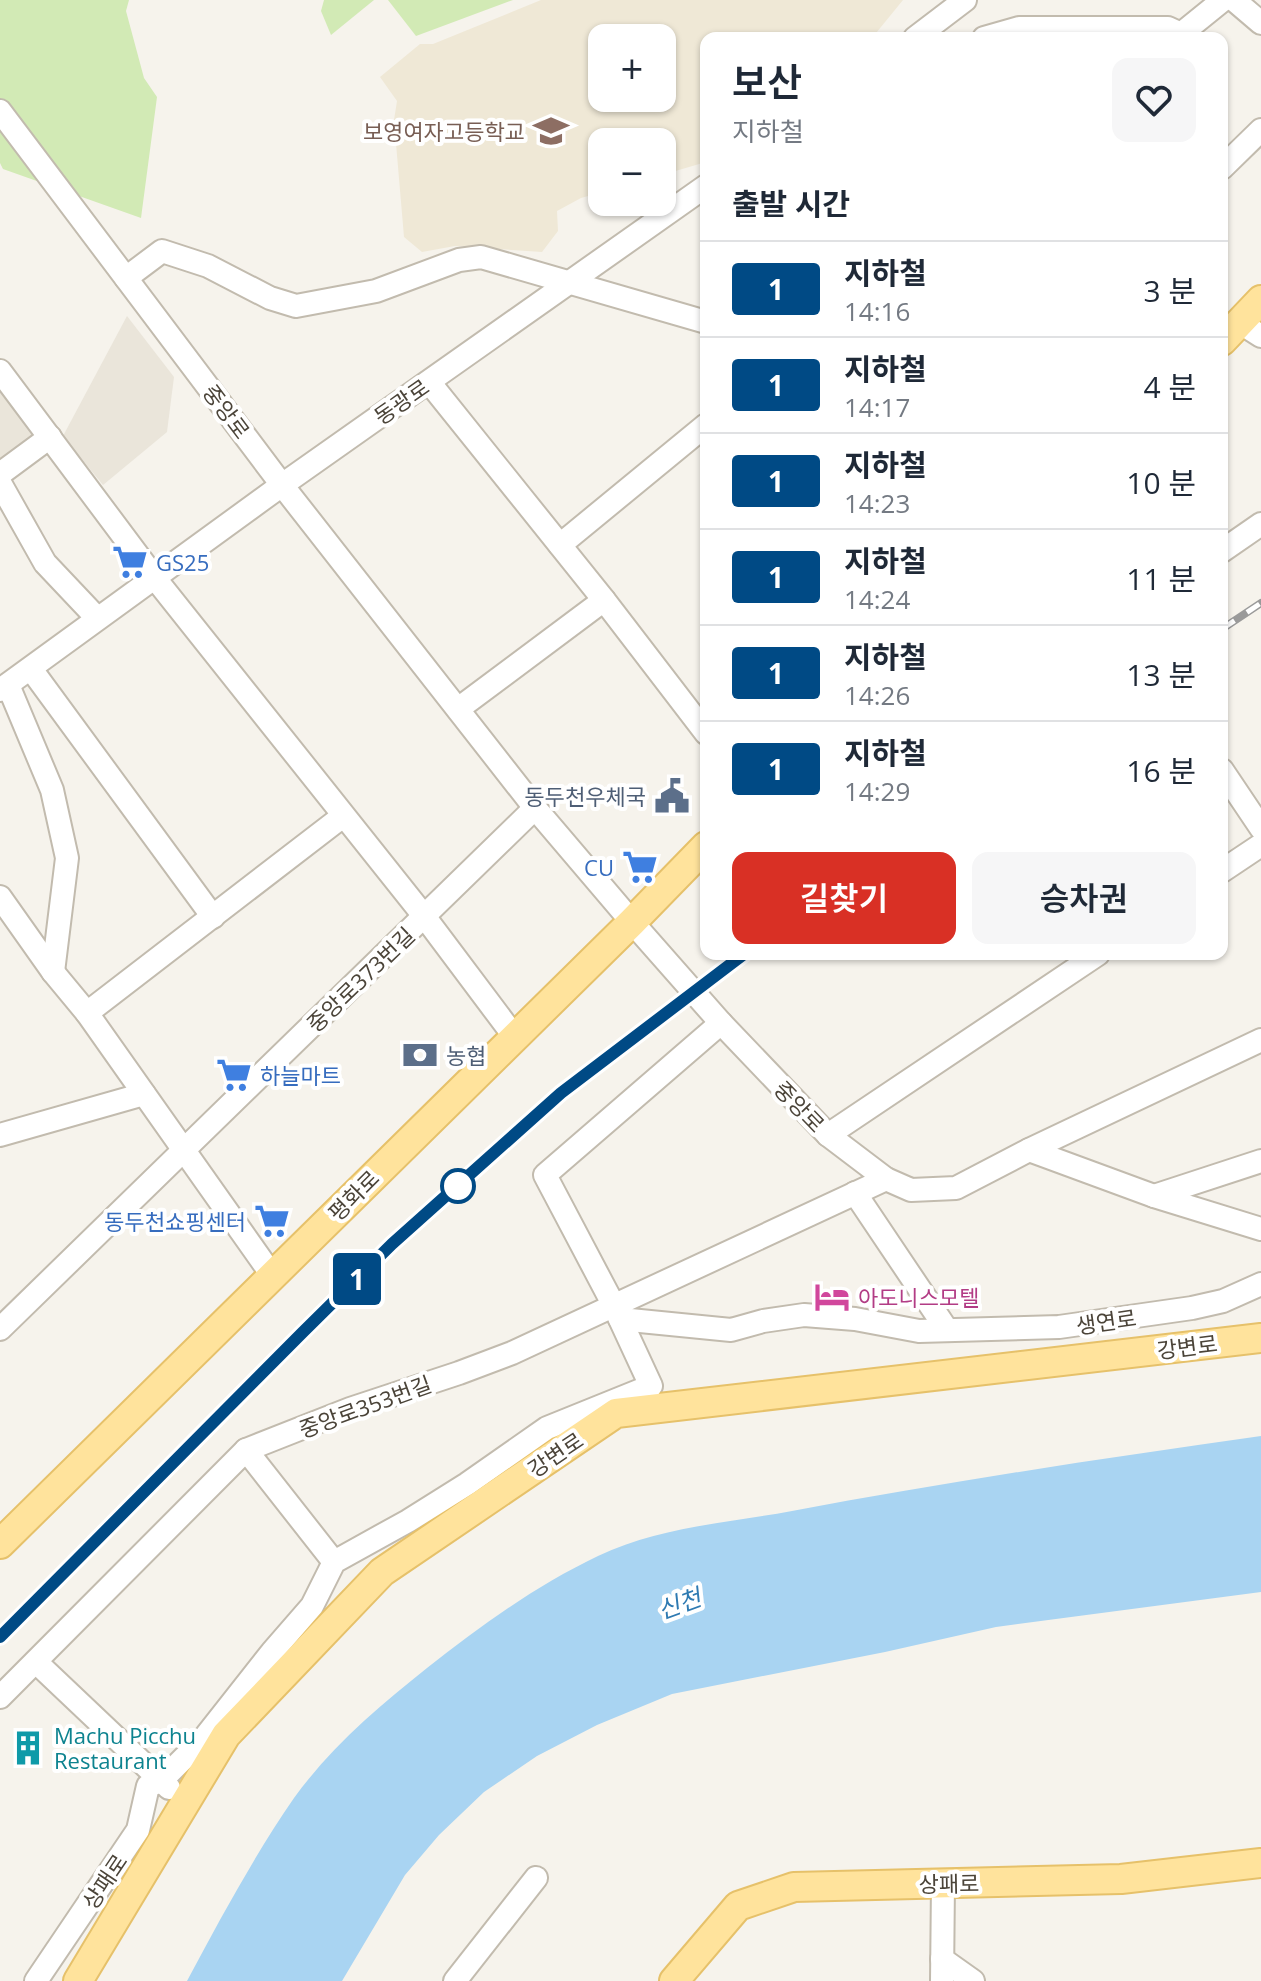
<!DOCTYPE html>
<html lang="ko">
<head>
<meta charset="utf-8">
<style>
  :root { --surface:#fff; --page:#f6f6f7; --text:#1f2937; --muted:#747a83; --line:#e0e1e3; --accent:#d93025 }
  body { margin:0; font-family:"Open Sans","Noto Sans KR",sans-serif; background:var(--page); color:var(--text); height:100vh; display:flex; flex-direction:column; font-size:30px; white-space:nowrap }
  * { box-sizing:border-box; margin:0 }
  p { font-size:26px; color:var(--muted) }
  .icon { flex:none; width:44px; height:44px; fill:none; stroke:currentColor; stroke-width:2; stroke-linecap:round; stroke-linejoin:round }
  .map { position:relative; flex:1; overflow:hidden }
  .details { position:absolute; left:700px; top:32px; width:528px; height:928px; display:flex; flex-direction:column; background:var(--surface); border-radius:16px; box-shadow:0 2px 6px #0004 }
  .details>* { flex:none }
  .badge { padding:0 16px; border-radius:6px; font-size:28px; line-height:52px }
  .controls { position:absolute; left:588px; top:24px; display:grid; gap:16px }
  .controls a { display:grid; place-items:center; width:88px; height:88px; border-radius:16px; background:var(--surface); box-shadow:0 2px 6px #0004; font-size:40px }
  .map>.badge { position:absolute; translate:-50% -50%; box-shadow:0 0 0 4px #fff }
  h2 { padding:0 32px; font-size:30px; line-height:72px }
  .round { display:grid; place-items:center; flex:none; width:84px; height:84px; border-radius:16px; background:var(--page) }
  .headline { display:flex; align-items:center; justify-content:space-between; height:136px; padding:0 32px }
  h1 { font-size:38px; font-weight:600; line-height:60px }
  .primary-button { display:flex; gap:16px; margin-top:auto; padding:16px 32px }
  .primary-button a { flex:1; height:92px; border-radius:16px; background:var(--accent); color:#fff; font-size:32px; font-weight:600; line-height:92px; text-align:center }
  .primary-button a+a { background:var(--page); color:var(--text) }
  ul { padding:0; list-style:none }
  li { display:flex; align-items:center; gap:24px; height:96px; padding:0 32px; border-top:2px solid var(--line) }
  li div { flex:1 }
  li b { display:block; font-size:30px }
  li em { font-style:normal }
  li .badge { min-width:88px; font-weight:700; text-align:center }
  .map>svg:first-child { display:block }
  .residential { fill:#eae5da }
  .education { fill:#efe8d6; fill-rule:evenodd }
  .green { fill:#d2eab5 }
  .water { fill:#a9d4f2 }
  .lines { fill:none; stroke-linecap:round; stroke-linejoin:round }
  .minor-casing { stroke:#c2bbae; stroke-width:26 }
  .major-casing { stroke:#e6c16a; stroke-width:32 }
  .minor { stroke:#fff; stroke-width:22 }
  .major { stroke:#ffe39c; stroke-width:28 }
  .rail-casing { stroke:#9a9a9a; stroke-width:8 }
  .rail { stroke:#fff; stroke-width:5; stroke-dasharray:15; stroke-linecap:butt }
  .line-casing { stroke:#fff; stroke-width:18 }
  .line { stroke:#004a85; stroke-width:12 }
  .stop-dot { fill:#fff; stroke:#004a85; stroke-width:4 }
  .labels { text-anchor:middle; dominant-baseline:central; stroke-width:8; stroke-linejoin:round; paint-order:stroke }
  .education-label { font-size:22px; fill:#785e54; stroke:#fff; text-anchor:end }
  .street-label { font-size:22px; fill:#4b4439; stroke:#fff }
  .shop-label { font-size:22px; fill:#366cbe; stroke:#fff; text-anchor:start }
  .service-label { font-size:22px; fill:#4e5e75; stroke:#fff; text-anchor:end }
  .hotel-label { font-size:22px; fill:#b23c85; stroke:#fff; text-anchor:start }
  .culture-label { font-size:22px; fill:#0d838f; stroke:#fff; text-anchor:start }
  .water-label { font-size:24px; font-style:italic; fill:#2e7ab2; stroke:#fff }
</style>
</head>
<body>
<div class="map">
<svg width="1261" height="1981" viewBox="0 0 1261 1981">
  <rect width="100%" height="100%" fill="#f6f3ec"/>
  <g class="residential">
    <polygon points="127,316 174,377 167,432 103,485 63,436"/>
    <polygon points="0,380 44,436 0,467"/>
  </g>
  <path class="education" d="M541 0H903L872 38H706V162L662 175V142H602V192L581 198 557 211 558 231 542 252 455 246 422 252 404 237 394 120 397 101 380 77 420 44H433ZM602 38H662V98H602Z"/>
  <g class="green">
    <polygon points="0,0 129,0 126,11 144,78 157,97 141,218 3,169 0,163"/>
    <polygon points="324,0 374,0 331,35 321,11"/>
    <polygon points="388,0 513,0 416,36"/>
  </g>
  <path class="water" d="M1261 1436V1592L996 1627 885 1652 672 1694 597 1725 537 1756 484 1792 439 1835 405 1875 342 1981H187C220 1919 254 1856 294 1798 331 1747 378 1707 427 1668 480 1626 537 1585 598 1556 659 1527 727 1523 792 1511 947 1482 1104 1458 1261 1436Z"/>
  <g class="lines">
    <g class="minor-casing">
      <g id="minor">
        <polyline points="1234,0 1261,23"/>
        <polyline points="915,38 965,0"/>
        <polyline points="984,38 1019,28 1168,28 1181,34 1181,38"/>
        <polyline points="1176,38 1223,0"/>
        <polyline points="0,111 282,485 535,808 632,922 721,1023 828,1135 886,1179 911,1190 956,1188 1029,1150 1261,1040"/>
        <polyline points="1222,168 1261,130"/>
        <polyline points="126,278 162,251 208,266 270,298 296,306 376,291 459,260 481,257 706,322"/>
        <polyline points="1239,322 1261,336"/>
        <polyline points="0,371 154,577 424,916 514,1036"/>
        <polyline points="429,382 604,600 706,733"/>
        <polyline points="0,474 50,437"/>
        <polyline points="0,483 45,563 97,618"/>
        <polyline points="560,545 706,425"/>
        <polyline points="1222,551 1261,524"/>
        <polyline points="31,669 213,917"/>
        <polyline points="8,685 52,790 67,858 53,972"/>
        <polyline points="0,690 282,485 706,186"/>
        <polyline points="458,709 604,600"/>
        <polyline points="1222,770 1261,828"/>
        <polyline points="1222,871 1261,845"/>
        <polyline points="0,897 53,972 87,1013 272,1275"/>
        <polyline points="87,1013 343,816"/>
        <polyline points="0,1135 144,1094"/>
        <polyline points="828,1135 1098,954"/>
        <polyline points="1029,1150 1154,1196 1261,1229"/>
        <polyline points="855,1193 947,1330"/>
        <polyline points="1154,1196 1261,1161"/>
        <polyline points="620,1319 731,1330 763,1321 804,1315 855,1319 919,1331 1059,1327 1192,1308 1223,1301 1261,1284"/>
        <polyline points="0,1329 535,808"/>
        <polyline points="334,1562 246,1450 350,1409 459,1373 512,1353 886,1179"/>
        <polyline points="36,1662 169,1788"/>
        <polyline points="0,1697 246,1450"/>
        <polyline points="942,1959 973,1981"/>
        <polyline points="36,1981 138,1830 148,1786 161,1781 205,1737 272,1652 312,1606 334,1562 408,1521 467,1484 547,1428 651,1386 613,1304 545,1175 721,1023"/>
        <polyline points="455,1981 536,1878"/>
        <polyline points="942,1981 943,1883"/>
      </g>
    </g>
    <g class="major-casing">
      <g id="major">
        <polyline points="1222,341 1261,300"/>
        <polyline points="0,1544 632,922 706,846"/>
        <polyline points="78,1981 226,1735 382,1572 616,1413 1261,1338"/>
        <polyline points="674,1981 738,1906 794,1887 1121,1879 1261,1863"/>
      </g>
    </g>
    <use href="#minor" class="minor"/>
    <use href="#major" class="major"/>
    <g class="rail-casing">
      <g id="rail">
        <polyline points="1222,629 1261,603"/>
        <polyline points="0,1637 302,1333 392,1244 561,1093 744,954"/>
      </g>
    </g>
    <use href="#rail" class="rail"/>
  </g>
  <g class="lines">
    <g class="line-casing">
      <polyline id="line" points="0,1637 302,1333 392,1244 561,1093 744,954"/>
    </g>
    <use href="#line" class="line"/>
  </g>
  <defs>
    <g id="school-bare" transform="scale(2.76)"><path d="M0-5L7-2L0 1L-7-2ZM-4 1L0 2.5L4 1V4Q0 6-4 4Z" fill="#8d6e63" stroke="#fff" stroke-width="2.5" paint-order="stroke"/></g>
    <g id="supermarket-bare" transform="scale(2.76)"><path d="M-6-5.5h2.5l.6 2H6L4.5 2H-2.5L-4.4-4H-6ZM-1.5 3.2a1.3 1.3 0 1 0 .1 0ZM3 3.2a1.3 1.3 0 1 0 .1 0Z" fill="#3f7fe0" stroke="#fff" stroke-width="2.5" paint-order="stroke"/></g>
    <g id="civic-bare" transform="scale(2.76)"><path d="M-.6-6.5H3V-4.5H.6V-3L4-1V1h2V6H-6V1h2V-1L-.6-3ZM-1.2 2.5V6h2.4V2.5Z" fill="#5c6f8a" stroke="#fff" stroke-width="2.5" paint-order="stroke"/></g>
    <g id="bank-bare" transform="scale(2.76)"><path d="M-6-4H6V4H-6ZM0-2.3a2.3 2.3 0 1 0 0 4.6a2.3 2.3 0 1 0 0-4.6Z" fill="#5c6f8a" stroke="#fff" stroke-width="2.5" paint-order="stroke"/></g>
    <g id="hotel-bare" transform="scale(2.76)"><path d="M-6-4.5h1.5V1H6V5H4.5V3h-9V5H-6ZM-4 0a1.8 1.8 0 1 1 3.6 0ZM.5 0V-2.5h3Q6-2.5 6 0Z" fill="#d1479c" stroke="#fff" stroke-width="2.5" paint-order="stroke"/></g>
    <g id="building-bare" transform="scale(2.76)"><path d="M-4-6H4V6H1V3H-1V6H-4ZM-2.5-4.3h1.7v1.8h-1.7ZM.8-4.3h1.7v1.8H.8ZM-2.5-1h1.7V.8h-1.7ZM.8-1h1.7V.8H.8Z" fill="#0f9aa8" stroke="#fff" stroke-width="2.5" paint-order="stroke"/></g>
  </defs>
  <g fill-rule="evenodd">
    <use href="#school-bare" x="551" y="131"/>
    <use href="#supermarket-bare" x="130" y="562"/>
    <use href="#civic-bare" x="672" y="796"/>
    <use href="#supermarket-bare" x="640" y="867"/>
    <use href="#bank-bare" x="420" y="1055"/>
    <use href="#supermarket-bare" x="234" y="1075"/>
    <use href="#supermarket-bare" x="272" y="1221"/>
    <use href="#hotel-bare" x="832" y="1297"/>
    <use href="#building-bare" x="28" y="1748"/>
  </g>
  <circle class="stop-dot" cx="458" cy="1186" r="16"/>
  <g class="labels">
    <g class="education-label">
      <text x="525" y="131">보영여자고등학교</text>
    </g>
    <g class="street-label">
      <text transform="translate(401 401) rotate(-35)">동광로</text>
      <text transform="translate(227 411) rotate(53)">중앙로</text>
      <text transform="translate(360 979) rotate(-44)">중앙로373번길</text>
      <text transform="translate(800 1106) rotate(46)">중앙로</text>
      <text transform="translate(353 1195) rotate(-45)">평화로</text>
      <text transform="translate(1106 1321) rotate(-8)">생연로</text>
      <text transform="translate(1187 1346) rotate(-7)">강변로</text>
      <text transform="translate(365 1406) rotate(-20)">중앙로353번길</text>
      <text transform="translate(555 1454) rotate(-34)">강변로</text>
      <text transform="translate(104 1881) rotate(-56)">상패로</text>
      <text transform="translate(949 1883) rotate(-1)">상패로</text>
    </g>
    <g class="shop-label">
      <text x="156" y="562">GS25</text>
      <text x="614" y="867" text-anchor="end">CU</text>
      <text x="260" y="1075">하늘마트</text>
      <text x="246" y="1221" text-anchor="end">동두천쇼핑센터</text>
    </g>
    <g class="service-label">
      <text x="646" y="796">동두천우체국</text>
      <text x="446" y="1055" text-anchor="start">농협</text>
    </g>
    <g class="hotel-label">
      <text x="858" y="1297">아도니스모텔</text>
    </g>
    <g class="culture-label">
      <text x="54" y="1735">Machu Picchu<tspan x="54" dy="25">Restaurant</tspan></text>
    </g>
    <g class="water-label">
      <text transform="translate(679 1603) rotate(-20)">신천</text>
    </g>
  </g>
</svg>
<div class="controls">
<a>+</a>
<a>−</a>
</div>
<b class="badge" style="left:357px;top:1279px;background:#004a85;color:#fff">1</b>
<section class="details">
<div class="headline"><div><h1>보산</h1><p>지하철</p></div><a class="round"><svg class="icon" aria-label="heart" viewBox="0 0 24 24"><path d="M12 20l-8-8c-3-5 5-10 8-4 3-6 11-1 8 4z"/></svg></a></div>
<h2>출발 시간</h2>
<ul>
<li><span class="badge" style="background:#004a85;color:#fff">1</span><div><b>지하철</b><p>14:16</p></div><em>3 분</em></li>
<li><span class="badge" style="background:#004a85;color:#fff">1</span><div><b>지하철</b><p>14:17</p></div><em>4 분</em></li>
<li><span class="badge" style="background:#004a85;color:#fff">1</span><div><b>지하철</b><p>14:23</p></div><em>10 분</em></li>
<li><span class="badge" style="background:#004a85;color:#fff">1</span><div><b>지하철</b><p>14:24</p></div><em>11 분</em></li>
<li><span class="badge" style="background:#004a85;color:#fff">1</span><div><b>지하철</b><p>14:26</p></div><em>13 분</em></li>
<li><span class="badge" style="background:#004a85;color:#fff">1</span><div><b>지하철</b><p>14:29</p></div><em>16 분</em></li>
</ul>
<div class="primary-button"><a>길찾기</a><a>승차권</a></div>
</section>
</div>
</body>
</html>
